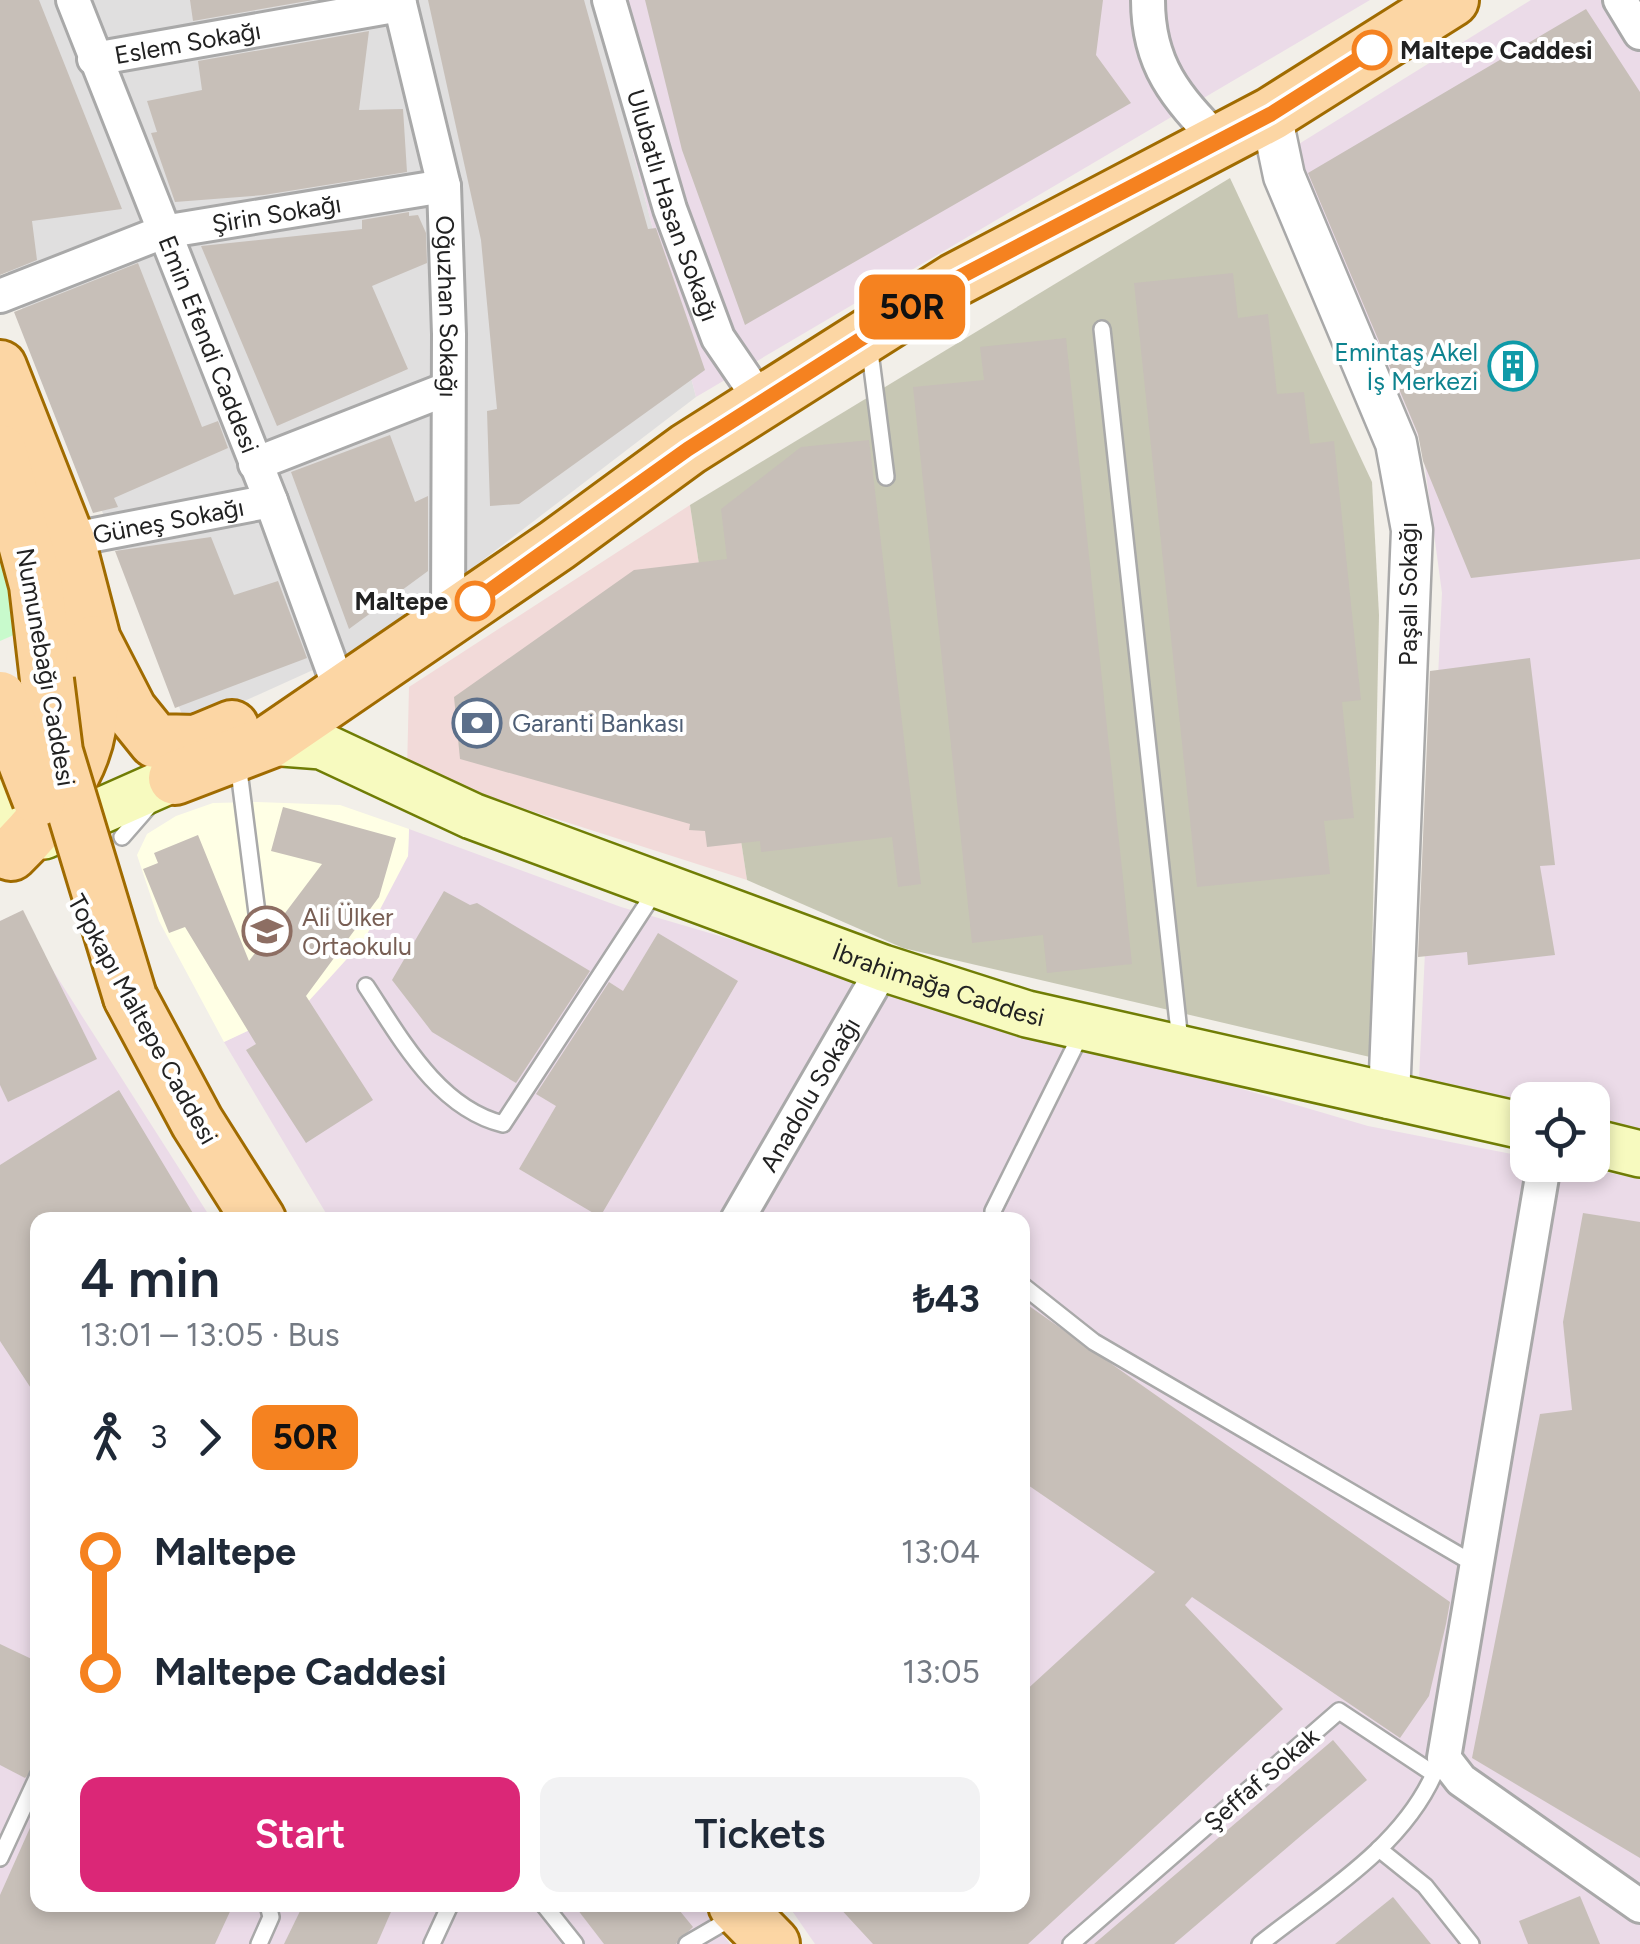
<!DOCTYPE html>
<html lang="en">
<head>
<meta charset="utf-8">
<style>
  :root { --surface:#fff; --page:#f2f2f3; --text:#1f2937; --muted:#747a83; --accent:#db2777 }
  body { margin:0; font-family:Figtree,sans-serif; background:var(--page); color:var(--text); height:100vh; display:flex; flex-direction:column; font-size:38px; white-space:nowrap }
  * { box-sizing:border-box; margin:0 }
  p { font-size:32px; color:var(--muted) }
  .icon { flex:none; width:55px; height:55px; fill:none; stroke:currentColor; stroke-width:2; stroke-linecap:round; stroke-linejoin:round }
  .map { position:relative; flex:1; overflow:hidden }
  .drawer { position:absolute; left:30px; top:1212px; width:1000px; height:700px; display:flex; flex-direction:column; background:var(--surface); border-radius:20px; box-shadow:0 5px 15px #0003 }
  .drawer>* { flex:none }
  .badge { padding:0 20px; border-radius:15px; font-size:35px; line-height:65px }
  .controls { position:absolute; left:1510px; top:1082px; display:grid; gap:20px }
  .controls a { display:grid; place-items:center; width:100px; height:100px; border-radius:20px; background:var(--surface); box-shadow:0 5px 15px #0003; font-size:50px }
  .map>.badge { position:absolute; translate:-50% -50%; box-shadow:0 0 0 5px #fff }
  .legs { display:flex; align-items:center; gap:15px; height:110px; padding:0 50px; font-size:32px }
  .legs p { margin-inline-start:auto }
  .summary { display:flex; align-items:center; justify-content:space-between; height:170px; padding:0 50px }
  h1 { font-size:55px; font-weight:600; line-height:75px }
  .primary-button { display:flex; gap:20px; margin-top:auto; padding:20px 50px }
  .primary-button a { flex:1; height:115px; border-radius:20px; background:var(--accent); color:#fff; font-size:40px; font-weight:600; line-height:115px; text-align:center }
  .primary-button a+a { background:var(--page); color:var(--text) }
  ul { padding:0 50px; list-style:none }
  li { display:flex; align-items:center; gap:35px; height:120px; font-size:38px }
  li i { display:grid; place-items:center; width:15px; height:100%; margin:0 12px; background:currentColor }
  li i::after { content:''; width:25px; height:25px; margin:-12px; border:8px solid; border-radius:50%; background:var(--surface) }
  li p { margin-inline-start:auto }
  li:first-child i { background:linear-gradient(#0000 50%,currentColor 0) }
  li:last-child i { background:linear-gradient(currentColor 50%,#0000 0) }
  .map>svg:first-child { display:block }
  .residential { fill:#e0dfdf }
  .commercial { fill:#f2dad9 }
  .industrial { fill:#ebdbe8 }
  .education { fill:#ffffe5 }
  .construction { fill:#c7c7b4 }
  .park { fill:#c8facc }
  .building { fill:#c7bfb8 }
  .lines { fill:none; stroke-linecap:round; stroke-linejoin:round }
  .service-casing { stroke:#a9a9a9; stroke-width:20 }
  .minor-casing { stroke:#a9a9a9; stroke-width:38 }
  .tertiary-casing { stroke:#a9a9a9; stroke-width:45 }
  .secondary-casing { stroke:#707d05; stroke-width:50 }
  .primary-casing { stroke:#a06b00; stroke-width:58 }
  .service { stroke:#fff; stroke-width:15 }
  .minor { stroke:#fff; stroke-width:32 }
  .tertiary { stroke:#fff; stroke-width:40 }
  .secondary { stroke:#f7fabf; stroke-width:45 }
  .primary { stroke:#fcd6a4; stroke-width:52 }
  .primary-bridge-casing { stroke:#a06b00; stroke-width:58; stroke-linecap:butt }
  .primary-bridge { stroke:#fcd6a4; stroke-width:52 }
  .line-1-casing { stroke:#fff; stroke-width:22 }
  .line-1 { stroke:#f58220; stroke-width:15 }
  .stop-1-dot { fill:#fff; stroke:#f58220; stroke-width:5 }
  .labels { text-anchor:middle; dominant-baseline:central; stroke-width:8; stroke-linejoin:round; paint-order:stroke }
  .street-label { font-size:25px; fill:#222; stroke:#fff }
  .stop-label { font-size:25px; font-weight:bold; fill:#222; stroke:#fff; text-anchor:start }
  .culture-label { font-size:25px; fill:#0d838f; stroke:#fff; text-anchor:end }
  .service-label { font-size:25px; fill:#4e5e75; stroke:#fff; text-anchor:start }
  .education-label { font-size:25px; fill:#785e54; stroke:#fff; text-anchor:start }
</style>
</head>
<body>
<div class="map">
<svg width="1640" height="1944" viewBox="0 0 1640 1944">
  <rect width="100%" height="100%" fill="#f2efe9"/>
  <polygon class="residential" points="0,0 594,0 696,397 377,641 187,727 0,252"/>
  <polygon class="commercial" points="690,505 747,880 407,771 409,687"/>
  <g class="industrial">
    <polygon points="594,0 1370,0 696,397"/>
    <polygon points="1531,0 1640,0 1640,1130 1593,1119 1592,1100 1528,1100 1527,1104 1419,1079 1442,593 1422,445 1294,147"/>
    <polygon points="409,829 621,907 1368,1126 1527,1157 1528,1165 1568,1165 1640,1179 1640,1944 815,1944 788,1905 1022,1905 1022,1220 330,1220 224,1042 307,1003 408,856"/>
    <polygon points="17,914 212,1220 38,1220 38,1905 701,1905 730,1944 0,1944 0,921"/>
  </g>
  <polygon class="education" points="257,802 340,805 409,829 408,856 364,940 307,1003 224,1042 159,921 137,855 147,834 176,816 213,803"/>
  <polygon class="construction" points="1230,178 1372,482 1379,615 1370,1057 903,948 747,880 690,505"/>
  <polygon class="park" points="0,524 16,634 0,641"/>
  <g class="building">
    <polygon points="0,0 39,0 122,209 32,221 37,260 0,275"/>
    <polygon points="190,0 313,0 193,21"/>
    <polygon points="428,0 584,0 648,229 656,228 705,370 519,504 490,506 487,411 497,409 481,240"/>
    <polygon points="645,0 1103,0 1096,55 1131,103 745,325 682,150"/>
    <polygon points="1586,9 1640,92 1640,559 1471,578 1423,461 1418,434 1308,173"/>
    <polygon points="369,31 359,110 403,109 407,172 264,195 175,202 151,133 157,132 147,101 202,90 198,61"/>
    <polygon points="409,212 409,216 418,215 426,233 427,263 372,286 408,369 277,426 201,246 362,229 362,220"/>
    <polygon points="138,263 202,427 218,421 228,448 114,498 118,507 93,513 14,312"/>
    <polygon points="1233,273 1238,318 1268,314 1277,394 1304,392 1310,444 1334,441 1361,700 1342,702 1354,818 1324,821 1330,874 1197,887 1134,283"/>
    <polygon points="1066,338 1132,964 1047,973 1043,935 972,943 913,387 984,380 980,347"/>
    <polygon points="390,435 415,502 428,496 428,571 349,629 291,472"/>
    <polygon points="869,440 921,884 898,887 892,837 761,852 760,841 707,847 705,831 689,830 690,824 460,759 454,697 634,570 727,559 721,509 801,447"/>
    <polygon points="211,537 234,595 278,581 307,658 175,708 115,551"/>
    <polygon points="1530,658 1555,865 1540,866 1555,955 1468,965 1467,952 1418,957 1430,671"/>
    <polygon points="283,807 396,838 379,897 306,996 373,1100 306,1143 246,1050 256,1044 185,927 169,933 143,869 158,863 154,853 198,835 249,961 322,864 271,851"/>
    <polygon points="444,891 470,905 477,903 590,971 516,1083 432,1032 392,980"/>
    <polygon points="23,910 97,1059 8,1102 0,1085 0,921"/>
    <polygon points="658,933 738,981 600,1217 519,1169 556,1106 536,1094 609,982 623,991"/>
    <polygon points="119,1090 197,1220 38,1220 38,1399 0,1341 0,1165"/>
    <polygon points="1583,1213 1640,1222 1640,1858 1472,1758 1540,1414 1572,1410 1563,1322"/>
    <polygon points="1022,1301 1450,1602 1446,1624 1429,1696 1400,1738 1192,1597 1185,1605 1283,1709 1028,1944 873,1944 837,1905 1022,1905 1022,1694 1155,1572 1022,1481"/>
    <polygon points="0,1644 38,1662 38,1765 25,1778 0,1765"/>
    <polygon points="1333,1740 1367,1780 1303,1834 1174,1944 1094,1944"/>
    <polygon points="38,1810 38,1905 233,1905 215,1944 0,1944 0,1895"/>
    <polygon points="1580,1896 1600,1944 1528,1944 1519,1921"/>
    <polygon points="1393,1897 1431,1944 1335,1944"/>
    <polygon points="303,1905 394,1905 377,1944 284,1944"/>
    <polygon points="574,1905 675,1905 693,1927 676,1944 604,1944"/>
  </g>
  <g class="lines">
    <g class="service-casing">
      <g id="service">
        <polyline points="1102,329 1180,1041"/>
        <polyline points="869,344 886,477"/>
        <polyline points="238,763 257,913"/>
        <polyline points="122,837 149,806"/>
        <path d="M366 986C401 1039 438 1108 503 1124L656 890"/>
        <polyline points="993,1220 993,1211 1082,1032"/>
        <polyline points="1022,1285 1094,1342 1476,1565"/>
        <polyline points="1379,1849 1425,1886 1471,1944"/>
        <polyline points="0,1858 38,1776"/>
        <polyline points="544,1905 575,1944"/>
        <polyline points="259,1944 271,1917 268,1905"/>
        <polyline points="432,1944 450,1905"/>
        <polyline points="687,1944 735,1916"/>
        <path d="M1071 1944 1339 1711 1434 1774C1401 1848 1323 1894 1260 1944"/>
      </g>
    </g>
    <g class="minor-casing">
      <g id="minor">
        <path id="s1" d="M73 0 271 501 340 690"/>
        <path id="s2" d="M399 0 444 186 449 334 448 619"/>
        <path id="s3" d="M609 0 670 209 718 338 761 401"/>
        <path d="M1148 0C1148 65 1176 97 1219 141"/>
        <polyline points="1620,0 1640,33"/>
        <path id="s4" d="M94 59 400 5"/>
        <path id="s5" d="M0 296 163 232 444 186"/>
        <polyline points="255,464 447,389"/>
        <path id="s6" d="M68 540 271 501"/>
        <polyline points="1544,1165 1444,1758 1461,1780 1640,1906"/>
        <path id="s7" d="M737 1220 883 968"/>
      </g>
    </g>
    <g class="tertiary-casing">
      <polyline id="tertiary" points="1271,114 1284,176 1396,443 1412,530 1389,1098"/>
    </g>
    <g class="secondary-casing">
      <g id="secondary">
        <path id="s8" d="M269 742 322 746 472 816 883 968 1027 1014 1528 1127"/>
        <polyline points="0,772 11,854"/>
        <polyline points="44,836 175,778"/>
        <polyline points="1592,1142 1640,1154"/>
      </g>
    </g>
    <g class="primary-casing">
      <g id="primary">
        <polyline points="0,367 68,540 94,640 130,710 155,741 196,742 232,727"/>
        <polyline points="0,451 36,585 47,680"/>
        <polyline points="175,778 269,742 557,545 688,449 955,280 1271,114 1452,0"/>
        <path d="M11 854C44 822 81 776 89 729 94 700 91 670 94 642"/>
        <polyline points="130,997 197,1122 259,1220"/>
        <polyline points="735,1905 773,1944"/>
      </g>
    </g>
    <use href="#service" class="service"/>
    <use href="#minor" class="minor"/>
    <use href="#tertiary" class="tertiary"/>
    <use href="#secondary" class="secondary"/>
    <use href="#primary" class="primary"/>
    <g class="primary-bridge-casing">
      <g id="primary-bridge">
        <polyline points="47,680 56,752 130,997"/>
        <polyline points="0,698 39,799"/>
      </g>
    </g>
    <use href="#primary-bridge" class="primary-bridge"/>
  </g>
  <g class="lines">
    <g class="line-1-casing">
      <polyline id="line-1" points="475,601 688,449 954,280 1271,114 1372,50"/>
    </g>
    <use href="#line-1" class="line-1"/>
  </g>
  <defs>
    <g id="building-ring" transform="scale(2.5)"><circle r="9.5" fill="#fff" stroke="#0f9aa8" stroke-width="1.5"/><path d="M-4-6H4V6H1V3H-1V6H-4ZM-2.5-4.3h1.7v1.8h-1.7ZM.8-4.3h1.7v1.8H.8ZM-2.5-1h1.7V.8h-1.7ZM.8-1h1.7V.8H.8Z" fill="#0f9aa8"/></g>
    <g id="bank-ring" transform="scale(2.5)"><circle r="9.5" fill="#fff" stroke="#5c6f8a" stroke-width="1.5"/><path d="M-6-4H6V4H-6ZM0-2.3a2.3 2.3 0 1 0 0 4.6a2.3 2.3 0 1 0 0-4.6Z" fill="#5c6f8a"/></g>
    <g id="school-ring" transform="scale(2.5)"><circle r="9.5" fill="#fff" stroke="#8d6e63" stroke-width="1.5"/><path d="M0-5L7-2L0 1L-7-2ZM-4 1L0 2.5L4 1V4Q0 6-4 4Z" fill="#8d6e63"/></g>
  </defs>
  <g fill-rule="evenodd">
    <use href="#building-ring" x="1513" y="366"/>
    <use href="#bank-ring" x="477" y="723"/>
    <use href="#school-ring" x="267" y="931"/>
  </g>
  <g class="stop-1-dot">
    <circle cx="1372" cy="50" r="18"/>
    <circle cx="475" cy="601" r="18"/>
  </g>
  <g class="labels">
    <g class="street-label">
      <text stroke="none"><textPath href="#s4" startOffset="95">Eslem Sokağı</textPath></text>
      <text stroke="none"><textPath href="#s3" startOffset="215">Ulubatlı Hasan Sokağı</textPath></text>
      <text stroke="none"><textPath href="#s5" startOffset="290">Şirin Sokağı</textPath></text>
      <text stroke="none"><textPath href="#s2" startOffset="312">Oğuzhan Sokağı</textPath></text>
      <text stroke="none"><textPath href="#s1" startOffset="370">Emin Efendi Caddesi</textPath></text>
      <text stroke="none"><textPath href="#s6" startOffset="102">Güneş Sokağı</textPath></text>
      <text transform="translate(1408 594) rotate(-90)">Paşalı Sokağı</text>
      <text transform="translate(46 667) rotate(80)">Numunebağı Caddesi</text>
      <text stroke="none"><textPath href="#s8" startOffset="715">İbrahimağa Caddesi</textPath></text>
      <text transform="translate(143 1019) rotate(61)">Topkapı Maltepe Caddesi</text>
      <text stroke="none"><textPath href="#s7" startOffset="145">Anadolu Sokağı</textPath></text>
      <text transform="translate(1261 1779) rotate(-41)">Şeffaf Sokak</text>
    </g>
    <g class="stop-label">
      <text x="1400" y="50">Maltepe Caddesi</text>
      <text x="448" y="601" text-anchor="end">Maltepe</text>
    </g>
    <g class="culture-label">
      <text x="1478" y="352">Emintaş Akel<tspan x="1478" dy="29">İş Merkezi</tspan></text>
    </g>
    <g class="service-label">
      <text x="512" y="723">Garanti Bankası</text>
    </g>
    <g class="education-label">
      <text x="302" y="917">Ali Ülker<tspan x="302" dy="29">Ortaokulu</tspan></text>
    </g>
  </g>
</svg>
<div class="controls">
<a><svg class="icon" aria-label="locate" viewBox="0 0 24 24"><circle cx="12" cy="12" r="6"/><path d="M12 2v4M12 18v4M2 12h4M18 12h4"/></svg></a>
</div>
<b class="badge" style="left:912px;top:307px;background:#f58220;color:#111">50R</b>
<section class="drawer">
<div class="summary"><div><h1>4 min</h1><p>13:01 – 13:05 · Bus</p></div><b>₺43</b></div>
<div class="legs"><svg class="icon" aria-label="walk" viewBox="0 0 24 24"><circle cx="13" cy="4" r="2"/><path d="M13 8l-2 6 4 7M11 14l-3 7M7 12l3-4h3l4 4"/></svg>3<svg class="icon" aria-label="forward" viewBox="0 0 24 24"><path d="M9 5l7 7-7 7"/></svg><b class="badge" style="background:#f58220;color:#111">50R</b></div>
<ul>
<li><i style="color:#f58220"></i><b>Maltepe</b><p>13:04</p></li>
<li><i style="color:#f58220"></i><b>Maltepe Caddesi</b><p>13:05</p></li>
</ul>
<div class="primary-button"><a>Start</a><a>Tickets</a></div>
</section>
</div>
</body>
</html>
